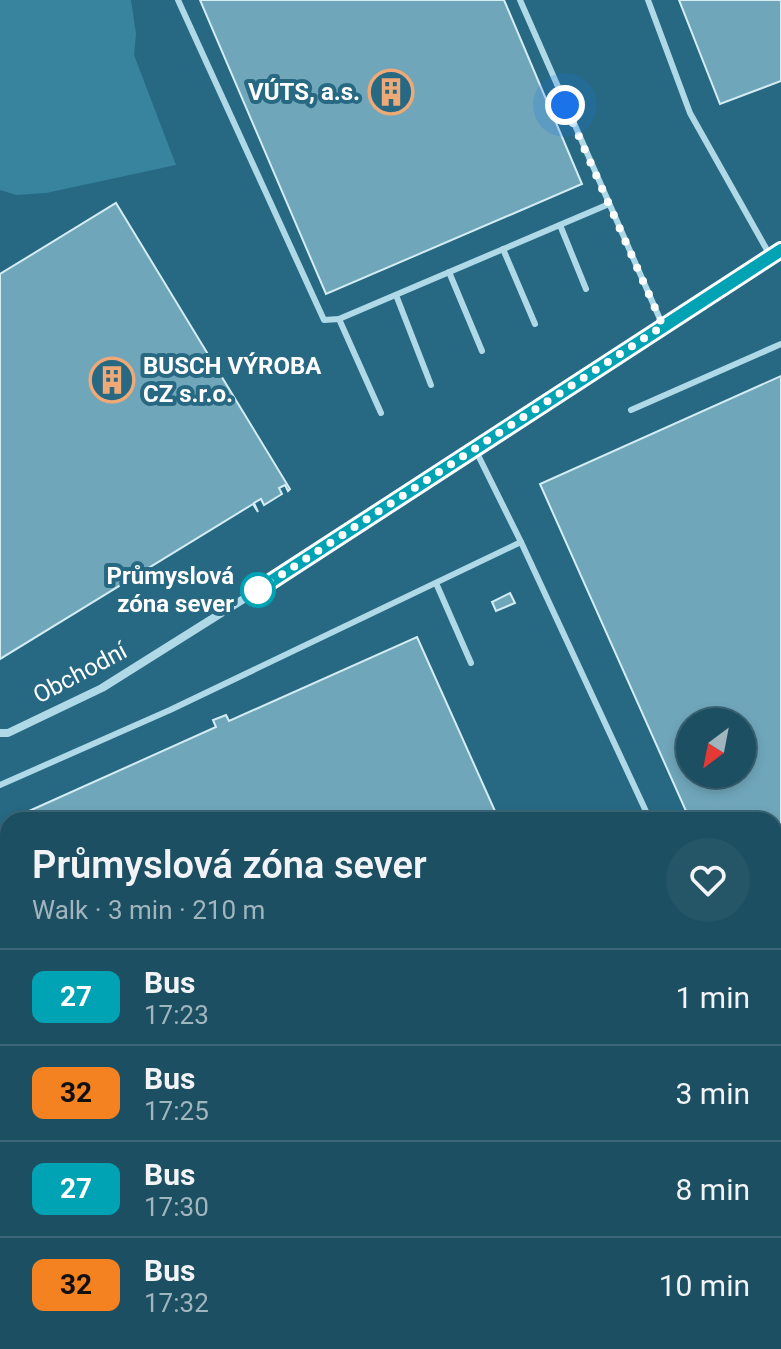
<!DOCTYPE html>
<html lang="en">
<head>
<meta charset="utf-8">
<style>
  :root { --surface:#1d4f62; --page:#255668; --text:#f1f3f6; --muted:#a0b5be; --line:#3b6677 }
  body { margin:0; font-family:Roboto,sans-serif; background:var(--page); color:var(--text); height:100vh; display:flex; flex-direction:column; font-size:30px; white-space:nowrap }
  * { box-sizing:border-box; margin:0 }
  p { font-size:26px; color:var(--muted) }
  .icon { flex:none; width:44px; height:44px; fill:none; stroke:currentColor; stroke-width:2; stroke-linecap:round; stroke-linejoin:round }
  .map { position:relative; flex:1; overflow:hidden }
  .sheet { position:absolute; left:0px; top:812px; width:782px; height:538px; display:flex; flex-direction:column; background:var(--surface); border-radius:24px 24px 0 0; box-shadow:0 4px 12px #0003,0 0 0 2px var(--line) }
  .sheet>* { flex:none }
  .badge { padding:0 16px; border-radius:12px; font-size:28px; line-height:52px }
  .needle { width:52px; rotate:212deg }
  .controls { position:absolute; left:676px; top:708px; display:grid; gap:16px }
  .controls a { display:grid; place-items:center; width:80px; height:80px; border-radius:50%; background:var(--surface); box-shadow:0 4px 12px #0003,0 0 0 2px var(--line); font-size:40px }
  .you { position:absolute; width:40px; height:40px; margin:-20px; border:6px solid #fff; border-radius:50%; background:#1a73e8; box-shadow:0 0 0 12px #1a73e833 }
  .map>.badge { position:absolute; translate:-50% -50%; box-shadow:0 0 0 4px #fff }
  .round { display:grid; place-items:center; flex:none; width:84px; height:84px; border-radius:42px; background:var(--page) }
  .headline { display:flex; align-items:center; justify-content:space-between; height:136px; padding:0 32px }
  h1 { font-size:38px; font-weight:600; line-height:60px }
  ul { padding:0; list-style:none }
  li { display:flex; align-items:center; gap:24px; height:96px; padding:0 32px; border-top:2px solid var(--line) }
  li div { flex:1 }
  li b { display:block; font-size:30px }
  li em { font-style:normal }
  li .badge { min-width:88px; font-weight:700; text-align:center }
  .map>svg:first-child { display:block }
  .green { fill:#38839e }
  .building { fill:#70a6ba; stroke:#d4edf5; stroke-width:2; fill-rule:evenodd }
  .lines { fill:none; stroke-linecap:round; stroke-linejoin:round }
  .lane { stroke:#b0d9e7; stroke-width:6 }
  .street { stroke:#b0d9e7; stroke-width:8 }
  .line-casing { stroke:#fff; stroke-width:18 }
  .line { stroke:#00a3b4; stroke-width:12 }
  .walk { stroke:#fff; stroke-width:8; stroke-dasharray:0 14.4 }
  .stop-dot { fill:#fff; stroke:#00a3b4; stroke-width:4 }
  .labels { text-anchor:middle; dominant-baseline:central; stroke-width:8; stroke-linejoin:round; paint-order:stroke }
  .poi-label { font-size:24px; font-weight:bold; fill:#fff; stroke:#276983; text-anchor:end }
  .stop-label { font-size:24px; font-weight:bold; fill:#fff; stroke:#276983; text-anchor:end }
  .street-label { font-size:24px; fill:#fff; stroke:#276983 }
</style>
</head>
<body>
<div class="map">
<svg width="781" height="1349" viewBox="0 0 781 1349">
  <rect width="100%" height="100%" fill="#276983"/>
  <polygon class="green" points="0,0 131,0 136,34 134,55 176,165 46,193 16,195 0,190"/>
  <g class="building">
    <polygon points="200,0 504,0 582,184 326,294"/>
    <polygon points="679,0 781,0 781,81 720,104"/>
    <polygon points="116,203 290,489 288,491 285,485 279,488 282,494 264,505 261,499 254,503 258,512 253,504 0,659 0,274"/>
    <path d="M781 376V843L774 846V820H690L540 484ZM690 722H742V774H690Z"/>
    <polygon points="510,593 515,603 496,611 492,602"/>
    <polygon points="417,637 499,820 9,820 216,727 213,720 226,715 229,721"/>
    <polygon points="8,1092 8,1124 0,1106 0,1095"/>
    <polygon points="0,1199 8,1217 8,1290 0,1293"/>
    <polygon points="264,1342 624,1342 628,1349 248,1349"/>
  </g>
  <g class="lines">
    <g class="lane">
      <polyline points="178,0 324,320 339,319 609,204"/>
      <polyline points="520,0 663,326"/>
      <polyline points="648,0 690,113 771,257"/>
      <polyline points="560,225 586,289"/>
      <polyline points="503,249 535,324"/>
      <polyline points="449,272 482,351"/>
      <polyline points="396,295 431,385"/>
      <polyline points="339,319 381,413"/>
      <polyline points="631,410 781,344"/>
      <polyline points="475,449 521,542 650,820"/>
      <polyline points="436,583 471,663"/>
      <polyline points="0,785 170,710 521,542"/>
      <polyline points="0,978 8,995"/>
      <polyline points="781,1049 781,1050"/>
      <polyline points="774,1137 781,1155"/>
      <polyline points="774,1190 781,1185"/>
      <polyline points="774,1223 781,1220"/>
      <polyline points="645,1342 648,1349"/>
    </g>
    <polyline class="street" points="0,733 8,733 102,688 258,590 781,250"/>
  </g>
  <g class="lines">
    <g class="line-casing">
      <polyline id="line" points="258,590 781,250"/>
    </g>
    <use href="#line" class="line"/>
    <polyline class="walk" points="258,590 663,326 565,105"/>
  </g>
  <defs>
    <g id="building-ring" transform="scale(2.3)"><circle r="9.5" fill="#276983" stroke="#efa976" stroke-width="1.5"/><path d="M-4-6H4V6H1V3H-1V6H-4ZM-2.5-4.3h1.7v1.8h-1.7ZM.8-4.3h1.7v1.8H.8ZM-2.5-1h1.7V.8h-1.7ZM.8-1h1.7V.8H.8Z" fill="#efa976"/></g>
  </defs>
  <g fill-rule="evenodd">
    <use href="#building-ring" x="391" y="92"/>
    <use href="#building-ring" x="112" y="380"/>
  </g>
  <circle class="stop-dot" cx="258" cy="590" r="16"/>
  <g class="labels">
    <g class="poi-label">
      <text x="360" y="92">VÚTS, a.s.</text>
      <text x="143" y="366" text-anchor="start">BUSCH VÝROBA<tspan x="143" dy="28">CZ s.r.o.</tspan></text>
    </g>
    <g class="stop-label">
      <text x="234" y="576">Průmyslová<tspan x="234" dy="28">zóna sever</tspan></text>
    </g>
    <g class="street-label">
      <text transform="translate(80 673) rotate(-28)">Obchodní</text>
    </g>
  </g>
</svg>
<div class="controls">
<a><svg class="needle" viewBox="-14 -14 28 28"><path d="M0-13l5 13h-10z" fill="#e53935"/><path d="M0 13l5-13h-10z" fill="#a0b5be"/></svg></a>
</div>
<div class="you" style="left:565px;top:105px"></div>
<section class="sheet">
<div class="headline"><div><h1>Průmyslová zóna sever</h1><p>Walk · 3 min · 210 m</p></div><a class="round"><svg class="icon" aria-label="heart" viewBox="0 0 24 24"><path d="M12 20l-8-8c-3-5 5-10 8-4 3-6 11-1 8 4z"/></svg></a></div>
<ul>
<li><span class="badge" style="background:#00a3b4;color:#fff">27</span><div><b>Bus</b><p>17:23</p></div><em>1 min</em></li>
<li><span class="badge" style="background:#f58220;color:#111">32</span><div><b>Bus</b><p>17:25</p></div><em>3 min</em></li>
<li><span class="badge" style="background:#00a3b4;color:#fff">27</span><div><b>Bus</b><p>17:30</p></div><em>8 min</em></li>
<li><span class="badge" style="background:#f58220;color:#111">32</span><div><b>Bus</b><p>17:32</p></div><em>10 min</em></li>
</ul>
</section>
</div>
</body>
</html>
